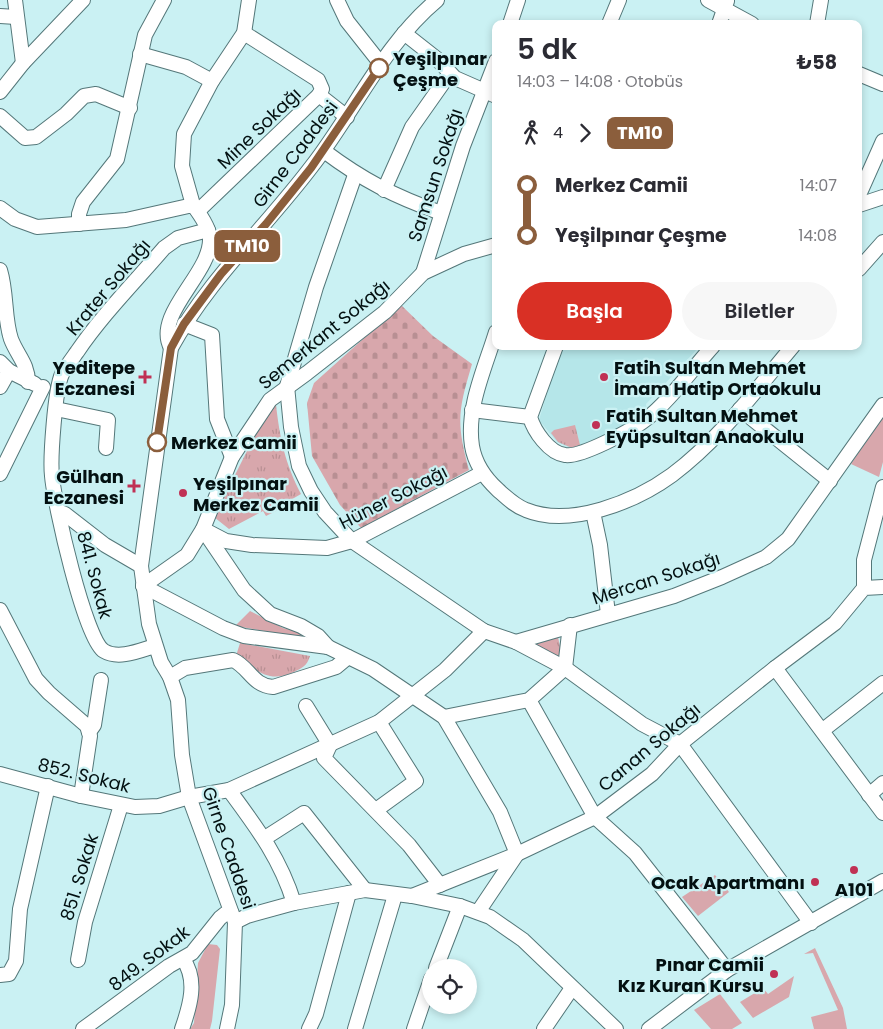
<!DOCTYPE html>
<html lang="tr">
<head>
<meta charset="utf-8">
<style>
  :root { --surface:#fff; --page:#f7f7f7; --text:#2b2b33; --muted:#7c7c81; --accent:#d93025 }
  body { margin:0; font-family:Poppins,sans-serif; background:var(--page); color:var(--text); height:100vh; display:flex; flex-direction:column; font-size:19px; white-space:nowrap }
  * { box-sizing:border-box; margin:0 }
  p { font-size:16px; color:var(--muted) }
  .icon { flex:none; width:28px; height:28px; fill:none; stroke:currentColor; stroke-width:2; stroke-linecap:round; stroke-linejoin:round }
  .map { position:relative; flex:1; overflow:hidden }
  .sheet { position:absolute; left:492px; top:20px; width:370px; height:330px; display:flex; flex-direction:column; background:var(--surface); border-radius:10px; box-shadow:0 2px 8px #0003 }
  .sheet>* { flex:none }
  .badge { padding:0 10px; border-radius:8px; font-size:18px; line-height:32px }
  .buttons { position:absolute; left:422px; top:959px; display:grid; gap:10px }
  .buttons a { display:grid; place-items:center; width:55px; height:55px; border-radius:50%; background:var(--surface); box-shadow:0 2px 8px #0003; font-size:25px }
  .map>.badge { position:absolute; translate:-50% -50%; box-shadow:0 0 0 2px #fff }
  .legs { display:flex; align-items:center; gap:8px; height:55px; padding:0 25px; font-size:16px }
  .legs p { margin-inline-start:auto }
  .head { display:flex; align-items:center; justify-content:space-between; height:85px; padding:0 25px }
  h1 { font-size:28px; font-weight:600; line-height:38px }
  .action { display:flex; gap:10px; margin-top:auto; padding:10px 25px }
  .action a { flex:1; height:58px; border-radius:30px; background:var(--accent); color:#fff; font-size:20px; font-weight:600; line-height:58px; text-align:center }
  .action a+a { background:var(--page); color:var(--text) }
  ul { padding:0 25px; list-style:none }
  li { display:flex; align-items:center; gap:18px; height:50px; font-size:19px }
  li i { display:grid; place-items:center; width:8px; height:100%; margin:0 6px; background:currentColor }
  li i::after { content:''; width:12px; height:12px; margin:-6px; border:4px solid; border-radius:50%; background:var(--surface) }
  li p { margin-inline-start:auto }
  li:first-child i { background:linear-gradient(#0000 50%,currentColor 0) }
  li:last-child i { background:linear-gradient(currentColor 50%,#0000 0) }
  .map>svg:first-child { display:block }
  .built { fill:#b5e6e9 }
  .grass { fill:#d8a7ac }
  .cemetery { fill:url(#cemetery-stones) }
  .park { fill:url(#park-tufts) }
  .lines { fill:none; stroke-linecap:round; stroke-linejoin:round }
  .minor-casing { stroke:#547779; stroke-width:16 }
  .minor { stroke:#fff; stroke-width:14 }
  .line-1-casing { stroke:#fff; stroke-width:11 }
  .line-1 { stroke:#8b5e3c; stroke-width:8 }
  .stop-1-dot { fill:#fff; stroke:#8b5e3c; stroke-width:2.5 }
  .poi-dot { fill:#c03154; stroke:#caf1f3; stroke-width:2 }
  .labels { text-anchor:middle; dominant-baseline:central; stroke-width:4.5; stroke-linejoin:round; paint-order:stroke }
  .stop-label { font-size:18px; font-weight:bold; fill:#031011; stroke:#caf1f3; text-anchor:start }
  .street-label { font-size:18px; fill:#031011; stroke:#caf1f3 }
  .poi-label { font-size:18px; font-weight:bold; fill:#031011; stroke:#caf1f3; text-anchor:end }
</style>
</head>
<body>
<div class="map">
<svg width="883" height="1029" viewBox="0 0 883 1029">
  <defs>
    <pattern id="cemetery-stones" width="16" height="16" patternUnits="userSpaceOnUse" patternTransform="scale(1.25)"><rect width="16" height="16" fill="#d8a7ac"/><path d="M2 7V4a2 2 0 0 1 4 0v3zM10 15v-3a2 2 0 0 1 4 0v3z" fill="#b88f93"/></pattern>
    <pattern id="park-tufts" width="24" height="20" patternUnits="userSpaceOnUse" patternTransform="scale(1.25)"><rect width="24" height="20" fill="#d8a7ac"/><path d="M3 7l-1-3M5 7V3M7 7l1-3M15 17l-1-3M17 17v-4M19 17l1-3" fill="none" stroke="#b88f93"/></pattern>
  </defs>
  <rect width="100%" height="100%" fill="#caf1f3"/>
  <polygon class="built" points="561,346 700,346 646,404 647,413 613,434 572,449 557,442 539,420"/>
  <g class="grass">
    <polygon points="883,414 883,462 879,477 851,464"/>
    <polygon points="250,611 283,628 303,633 306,638 235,626"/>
    <polygon points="715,875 729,892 698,916 682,897"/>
    <polygon points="208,944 217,945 220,949 212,1021 210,1029 190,1029 194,1023 198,963"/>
    <polygon points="815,948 843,1008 847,1029 814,1029 811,1017 838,1010 813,953 804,954"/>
    <polygon points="794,976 789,997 753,1018 740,1002 763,988 768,994"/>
    <polygon points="720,994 742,1023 732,1029 711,1029 694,1010"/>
  </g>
  <path class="cemetery" d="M401 305 433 336 472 364C458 411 456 422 469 470L361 528 340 505 312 456 307 403 314 383Z"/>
  <g class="park">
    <path d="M273 404 276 405C280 439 285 463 301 494L287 502 288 505 266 516 263 511 229 529 214 517 257 431Z"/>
    <polygon points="575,425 580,445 572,448 558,442 551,433 554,430"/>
    <polygon points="558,637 562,656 560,660 532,644"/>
    <path d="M240 643 310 656C307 666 302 668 294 672 268 684 257 670 236 656Z"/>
  </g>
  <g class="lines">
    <g class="minor-casing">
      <g id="minor">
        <polyline points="15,0 23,63"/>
        <polyline points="337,0 347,21 381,64"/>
        <polyline points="708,0 752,24"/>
        <polyline points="0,16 16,17"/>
        <polyline points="510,24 518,0"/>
        <polyline points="609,24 619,0"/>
        <polyline points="719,24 727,1"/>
        <polyline points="817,24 821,0"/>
        <polyline points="244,33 318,80 322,89 319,95"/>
        <polyline points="404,33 437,59 455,78 496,96"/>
        <polyline points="140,54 186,67 212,81"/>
        <polyline points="859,74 883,84"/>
        <polyline points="0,92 23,63 83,0"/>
        <polyline points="0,116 25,138 36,137 66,114 84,96 96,94 130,108"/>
        <path d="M324 151C364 181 394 196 441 213"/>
        <polyline points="355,175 316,287 287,386 291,427 299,466 311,491 325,512 352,541 484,631 516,642 565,668 642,724 680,744 811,923"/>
        <polyline points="384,190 412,127 450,73"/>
        <polyline points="859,195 883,141"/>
        <polyline points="193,205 182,166 184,134 212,81 244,33 249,0"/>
        <polyline points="859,205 883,197"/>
        <path d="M0 208 15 219 37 227 126 220 193 205C199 213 210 228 210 239 211 274 153 314 171 348"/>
        <polyline points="198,211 319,95 347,117"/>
        <polyline points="79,224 79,214 83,202 117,159 145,35 164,0"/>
        <polyline points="859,269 883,242"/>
        <path d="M0 270C7 293 4 318 11 339 17 355 28 364 28 382"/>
        <polyline points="423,273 463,146 496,61"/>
        <polyline points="184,324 212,335 217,419 232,457"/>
        <path d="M496 332C485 368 466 408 472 446 475 464 485 478 498 490 507 498 515 506 526 510 570 528 635 502 672 475 719 440 755 391 793 346"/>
        <path d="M556 346 530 417C534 431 549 453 565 455 580 458 632 430 645 420 668 403 693 368 713 346"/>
        <polyline points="0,362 9,371 35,384"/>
        <polyline points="0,387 9,371"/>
        <polyline points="56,409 108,420 106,448"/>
        <polyline points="740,409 830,481"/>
        <polyline points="472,410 530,417"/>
        <polyline points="0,474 43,387"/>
        <polyline points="60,512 65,514 105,545 141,566"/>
        <polyline points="593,512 600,545 608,614"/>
        <polyline points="203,529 226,541 252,545 327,548 352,541 482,473"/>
        <polyline points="204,531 244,590 270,614 301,626 318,636 328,647"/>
        <polyline points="143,586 223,628 244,636 328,647 373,669 444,717 500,812 517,854 478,912"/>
        <polyline points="143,586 187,555 203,529 232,457 270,400 307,373 385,312 423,273 464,254 496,245"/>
        <polyline points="864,588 864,560 883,487"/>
        <polyline points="0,610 36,679 49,693 87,726 90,736 81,796"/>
        <polyline points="516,642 674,596 722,577 766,557 788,539 883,405"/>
        <path d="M155 646C141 650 119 660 104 651 85 640 54 502 52 476 50 459 55 389 62 374 66 367 72 359 77 352 102 315 134 283 164 248L178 238 208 230"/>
        <polyline points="775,668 883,813"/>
        <path d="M170 677 185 668 233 660C249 667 253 686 273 687L336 667 348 657"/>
        <polyline points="529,700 595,817 635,853 727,970"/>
        <polyline points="306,706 330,745 324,758 409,845 440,885"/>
        <polyline points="444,717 529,700 565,668 570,625"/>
        <polyline points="823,730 883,683"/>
        <polyline points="89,732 94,725 101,680"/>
        <polyline points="0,774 81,796 135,807 159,806 189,797 229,790 379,722 445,670 484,631"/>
        <path d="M229 790C257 828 280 858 294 903"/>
        <polyline points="869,795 883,783"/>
        <polyline points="376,810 416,781 379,722"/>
        <polyline points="265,838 304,813 365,890"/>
        <polyline points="412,896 517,854 595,817 652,774 680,744 775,668 835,623 864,588 883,587"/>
        <polyline points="235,922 247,916 294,903 365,890 412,896 460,906 490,917 523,940 616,1029"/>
        <polyline points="78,960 85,922 121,805"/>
        <polyline points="436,968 460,906"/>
        <polyline points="0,975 9,974 16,961 20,909 48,786"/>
        <polyline points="83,1029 169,966 192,953 220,918 225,914 231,912"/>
        <path d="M182 1029C190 1006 198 980 183 959"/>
        <path d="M227 1029 232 1005 235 922 189 797 182 755 178 700 170 677 161 662 149 624 141 566 171 348C208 280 266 227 312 166 354 112 384 44 437 0"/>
        <polyline points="309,1029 316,1014 349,893"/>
        <polyline points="355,1029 395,895"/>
        <polyline points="414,1029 431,979"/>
        <polyline points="544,1029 572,988"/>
        <polyline points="649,1029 727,970 883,881"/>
      </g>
    </g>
    <use href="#minor" class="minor"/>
  </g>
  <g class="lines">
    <g class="line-1-casing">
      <polyline id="line-1" points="157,442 171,348 184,324 221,274 266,224 311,168 379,68"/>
    </g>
    <use href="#line-1" class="line-1"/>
  </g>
  <g class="stop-1-dot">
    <circle cx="379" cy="68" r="9"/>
    <circle cx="157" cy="442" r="9"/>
  </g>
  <g class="poi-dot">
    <path d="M142.5 369.5h5v5h5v5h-5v5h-5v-5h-5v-5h5z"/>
    <circle cx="604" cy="377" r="5"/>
    <circle cx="596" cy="425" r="5"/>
    <path d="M131.5 478.5h5v5h5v5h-5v5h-5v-5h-5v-5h5z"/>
    <circle cx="183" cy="493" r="5"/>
    <circle cx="854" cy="870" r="5"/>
    <circle cx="815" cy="882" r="5"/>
    <circle cx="774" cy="974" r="5"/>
  </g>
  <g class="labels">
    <g class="stop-label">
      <text x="393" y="58">Yeşilpınar<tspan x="393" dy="21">Çeşme</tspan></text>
      <text x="171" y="442">Merkez Camii</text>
    </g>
    <g class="street-label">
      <text transform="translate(259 128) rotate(-44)">Mine Sokağı</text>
      <text transform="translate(295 154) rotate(-53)">Girne Caddesi</text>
      <text transform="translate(435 175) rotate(-72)">Samsun Sokağı</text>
      <text transform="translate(108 287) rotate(-50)">Krater Sokağı</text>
      <text transform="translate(324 334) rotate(-39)">Semerkant Sokağı</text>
      <text transform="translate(393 497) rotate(-27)">Hüner Sokağı</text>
      <text transform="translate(95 575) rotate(75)">841. Sokak</text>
      <text transform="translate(656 578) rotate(-18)">Mercan Sokağı</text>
      <text transform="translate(649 747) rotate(-40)">Canan Sokağı</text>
      <text transform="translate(84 775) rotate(14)">852. Sokak</text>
      <text transform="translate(229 848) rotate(71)">Girne Caddesi</text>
      <text transform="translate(79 877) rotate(-73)">851. Sokak</text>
      <text transform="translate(149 958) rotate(-37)">849. Sokak</text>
    </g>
    <g class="poi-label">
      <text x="135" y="367">Yeditepe<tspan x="135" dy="21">Eczanesi</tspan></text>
      <text x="614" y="367" text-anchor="start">Fatih Sultan Mehmet<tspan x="614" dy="21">İmam Hatip Ortaokulu</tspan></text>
      <text x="606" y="415" text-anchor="start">Fatih Sultan Mehmet<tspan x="606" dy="21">Eyüpsultan Anaokulu</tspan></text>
      <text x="124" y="476">Gülhan<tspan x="124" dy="21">Eczanesi</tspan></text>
      <text x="193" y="483" text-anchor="start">Yeşilpınar<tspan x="193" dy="21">Merkez Camii</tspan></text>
      <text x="805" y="882">Ocak Apartmanı</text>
      <text x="854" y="889" text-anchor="middle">A101</text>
      <text x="764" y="964">Pınar Camii<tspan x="764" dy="21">Kız Kuran Kursu</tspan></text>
    </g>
  </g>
</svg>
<div class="buttons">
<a><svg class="icon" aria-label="locate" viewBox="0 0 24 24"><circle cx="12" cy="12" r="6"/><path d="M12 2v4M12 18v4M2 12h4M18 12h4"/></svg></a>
</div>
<b class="badge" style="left:247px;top:246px;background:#8b5e3c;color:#fff">TM10</b>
<section class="sheet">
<div class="head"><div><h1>5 dk</h1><p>14:03 – 14:08 · Otobüs</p></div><b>₺58</b></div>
<div class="legs"><svg class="icon" aria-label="walk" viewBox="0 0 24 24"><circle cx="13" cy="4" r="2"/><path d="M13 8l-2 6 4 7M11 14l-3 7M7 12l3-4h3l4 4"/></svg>4<svg class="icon" aria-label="forward" viewBox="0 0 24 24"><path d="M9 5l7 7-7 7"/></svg><b class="badge" style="background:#8b5e3c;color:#fff">TM10</b></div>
<ul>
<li><i style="color:#8b5e3c"></i><b>Merkez Camii</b><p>14:07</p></li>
<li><i style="color:#8b5e3c"></i><b>Yeşilpınar Çeşme</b><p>14:08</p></li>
</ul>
<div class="action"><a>Başla</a><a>Biletler</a></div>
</section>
</div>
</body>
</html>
